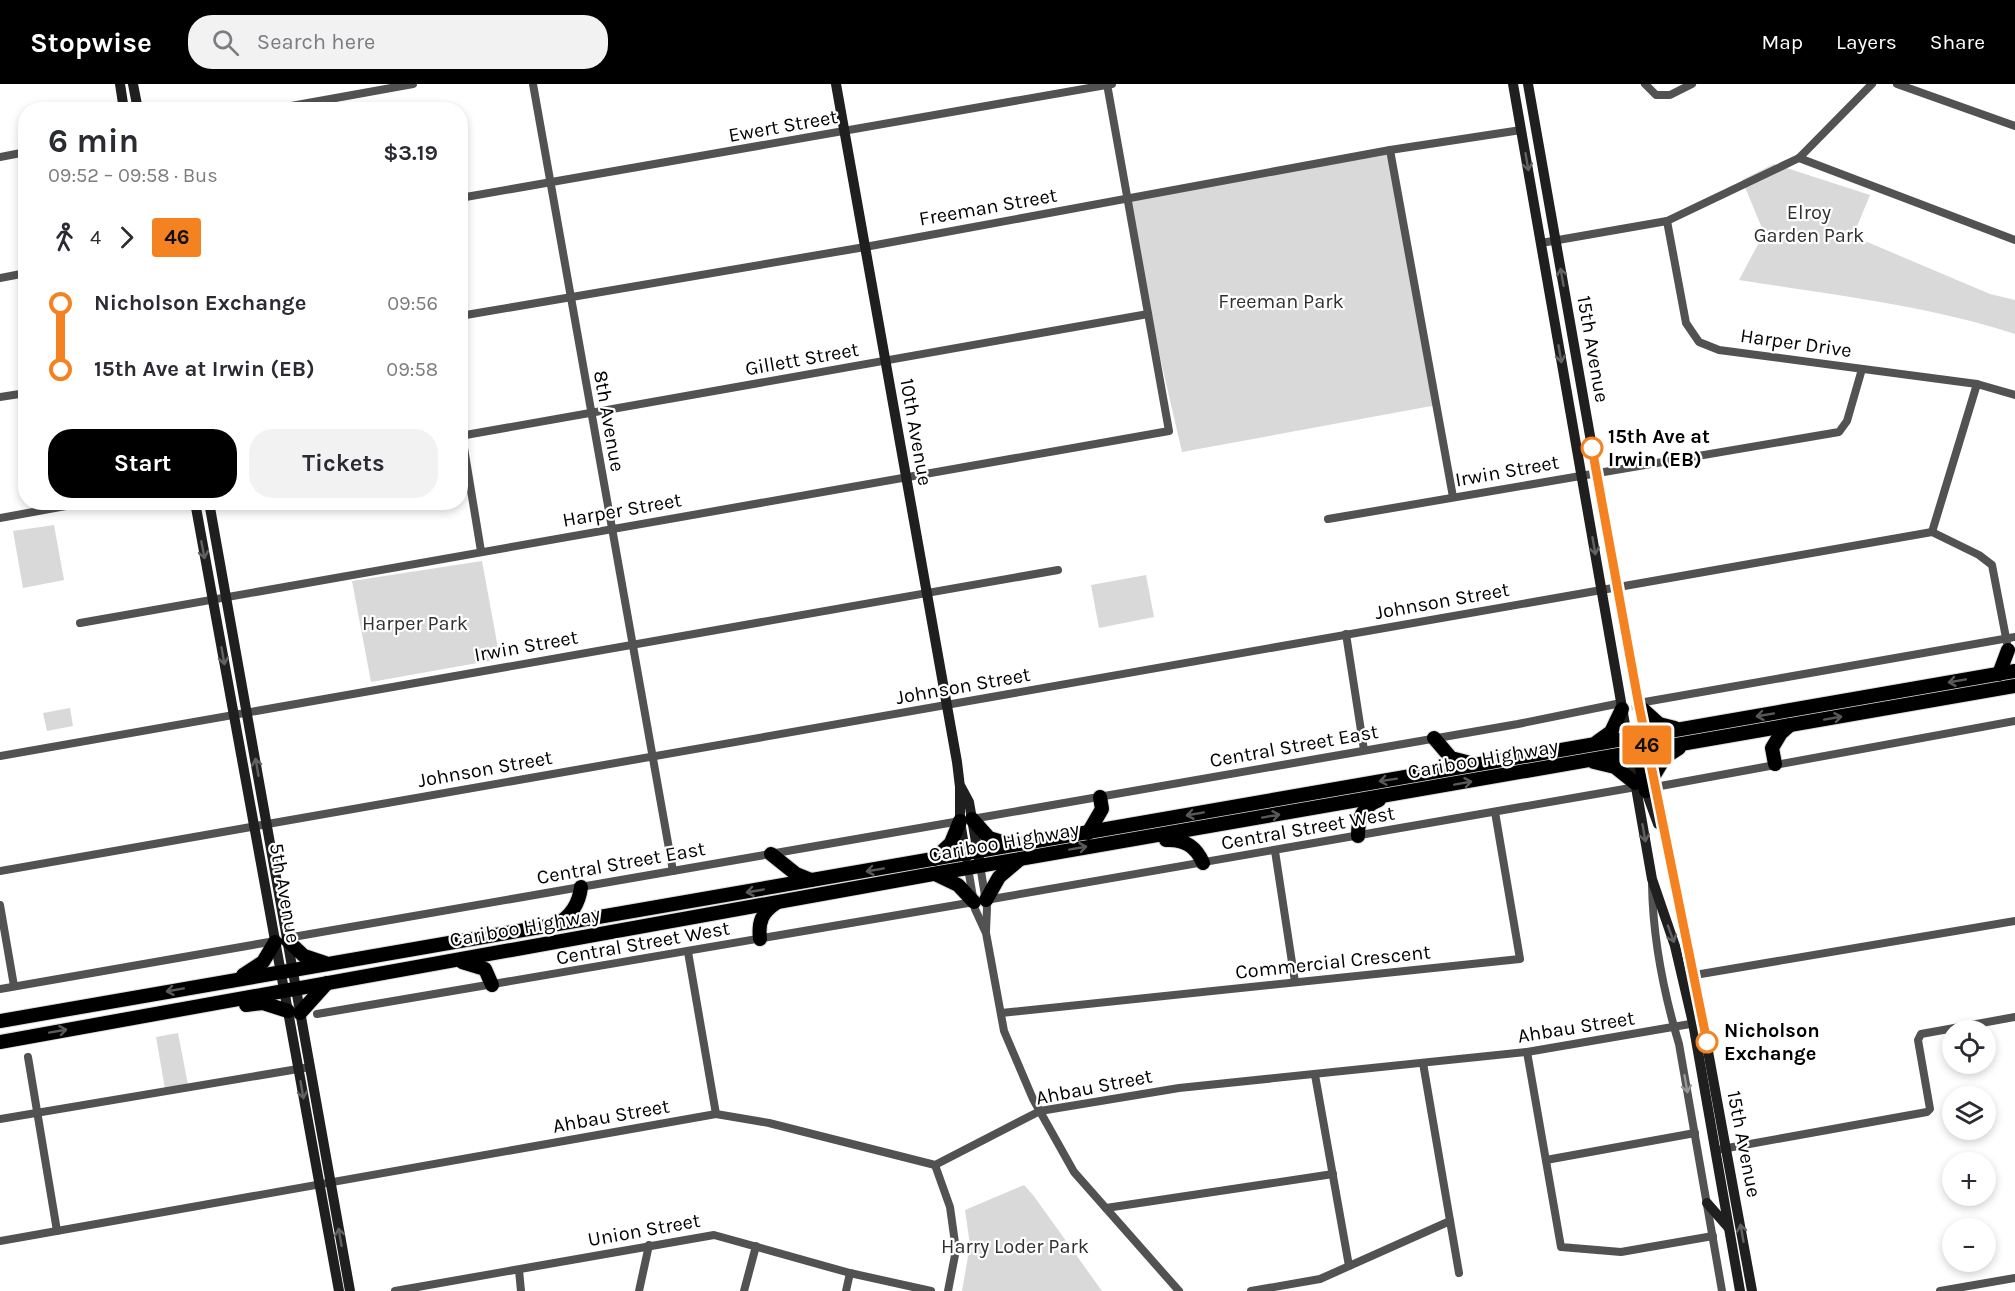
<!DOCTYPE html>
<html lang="en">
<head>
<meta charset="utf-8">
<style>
  :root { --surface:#fff; --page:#f2f2f3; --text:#2b2b33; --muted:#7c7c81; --accent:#000 }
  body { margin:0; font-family:Karla,sans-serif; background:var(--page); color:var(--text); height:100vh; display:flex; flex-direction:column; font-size:22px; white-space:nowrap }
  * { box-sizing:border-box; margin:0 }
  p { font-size:20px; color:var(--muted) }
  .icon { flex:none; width:33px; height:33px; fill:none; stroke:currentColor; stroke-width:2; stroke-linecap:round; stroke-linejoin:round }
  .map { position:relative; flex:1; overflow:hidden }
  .details { position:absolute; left:18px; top:18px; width:450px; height:408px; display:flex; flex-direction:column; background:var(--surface); border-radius:24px; box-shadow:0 3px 9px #0003 }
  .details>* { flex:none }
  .badge { padding:0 12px; border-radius:4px; font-size:21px; line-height:39px }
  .controls { position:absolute; left:1942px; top:936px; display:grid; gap:12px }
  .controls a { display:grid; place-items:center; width:54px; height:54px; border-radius:50%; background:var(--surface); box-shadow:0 3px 9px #0003; font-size:30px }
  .map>.badge { position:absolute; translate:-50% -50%; box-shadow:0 0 0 3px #fff }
  .legs { display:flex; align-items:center; gap:9px; height:66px; padding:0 30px; font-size:20px }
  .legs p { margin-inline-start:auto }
  .headline { display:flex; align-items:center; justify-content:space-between; height:102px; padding:0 30px }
  h1 { font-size:33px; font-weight:700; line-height:45px }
  .cta { display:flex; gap:12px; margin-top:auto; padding:12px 30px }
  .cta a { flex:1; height:69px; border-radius:24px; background:var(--accent); color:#fff; font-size:24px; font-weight:700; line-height:69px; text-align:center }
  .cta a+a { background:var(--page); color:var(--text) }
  ul { padding:0 30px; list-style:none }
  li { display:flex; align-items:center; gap:21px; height:66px; font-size:22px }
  li i { display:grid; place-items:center; width:9px; height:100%; margin:0 8px; background:currentColor }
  li i::after { content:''; width:15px; height:15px; margin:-8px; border:4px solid; border-radius:50%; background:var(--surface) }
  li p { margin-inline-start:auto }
  li:first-child i { background:linear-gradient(#0000 50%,currentColor 0) }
  li:last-child i { background:linear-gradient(currentColor 50%,#0000 0) }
  header { display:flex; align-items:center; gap:36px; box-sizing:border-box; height:84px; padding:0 30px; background:var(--accent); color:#fff }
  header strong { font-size:28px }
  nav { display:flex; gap:33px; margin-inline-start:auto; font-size:21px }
  .search { width:420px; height:54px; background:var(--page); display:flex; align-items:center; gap:15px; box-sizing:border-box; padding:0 21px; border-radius:24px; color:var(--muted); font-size:22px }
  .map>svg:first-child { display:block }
  .green { fill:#d9d9d9 }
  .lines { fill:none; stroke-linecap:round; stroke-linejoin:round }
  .highway-casing { stroke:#dbdbdb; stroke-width:16 }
  .street { stroke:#525252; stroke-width:8 }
  .secondary { stroke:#1f1f1f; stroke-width:10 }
  .highway { stroke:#000; stroke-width:14 }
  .oneway { stroke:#626262 }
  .oneway2 { stroke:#595959 }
  .oneway3 { stroke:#979797 }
  .line-1-casing { stroke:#fff; stroke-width:14 }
  .line-1 { stroke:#f58220; stroke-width:9 }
  .stop-1-dot { fill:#fff; stroke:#f58220; stroke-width:3 }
  .labels { text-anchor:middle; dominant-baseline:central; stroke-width:4.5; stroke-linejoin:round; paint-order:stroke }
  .street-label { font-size:20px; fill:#000; stroke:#fff }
  .park-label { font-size:20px; fill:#303030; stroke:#fff }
  .stop-label { font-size:20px; font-weight:bold; fill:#000; stroke:#fff; text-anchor:start }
</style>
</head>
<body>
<header>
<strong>Stopwise</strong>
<div class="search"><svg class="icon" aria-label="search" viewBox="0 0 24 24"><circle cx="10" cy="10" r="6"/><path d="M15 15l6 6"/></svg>Search here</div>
<nav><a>Map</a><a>Layers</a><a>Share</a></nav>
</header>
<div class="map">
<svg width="2015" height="1207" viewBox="0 0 2015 1207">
  <rect width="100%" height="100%" fill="#fff"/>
  <g class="green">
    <polygon points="1389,64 1437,321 1182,368 1150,230 1129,112"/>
    <path d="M1774 80 1870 111 1853 152 1990 210 2015 216V250C1926 221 1832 211 1739 196L1764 149 1742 96Z"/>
    <polygon points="54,441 64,496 23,504 13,447"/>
    <polygon points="482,477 500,575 371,598 352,497"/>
    <polygon points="1146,491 1154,533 1099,544 1091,501"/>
    <polygon points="70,624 73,642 47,647 43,629"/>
    <polygon points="178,949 188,1001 165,1005 156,953"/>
    <polygon points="1024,1101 1033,1111 1102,1207 962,1207 970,1161 965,1126"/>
  </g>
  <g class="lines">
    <g class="highway-casing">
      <g id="highway">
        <polyline points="1999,590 2008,566"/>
        <polyline points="1639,622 1659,640 1675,644"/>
        <polyline points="1434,654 1451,674 1474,680"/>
        <polyline points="1597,658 1611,648 1622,625"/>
        <polyline points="1638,661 1646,707"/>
        <polyline points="1594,678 1615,683 1635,699"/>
        <polyline points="1775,680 1772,664 1781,649 1790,641"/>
        <polyline points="1653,693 1665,673 1679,664"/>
        <polyline points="972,735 989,754 1012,761"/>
        <polyline points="1088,749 1102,725 1100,713"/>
        <path d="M1358 752C1358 734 1362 723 1379 716"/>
        <path d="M1166 756C1184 755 1196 762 1203 779"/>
        <polyline points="771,770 796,790 811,796"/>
        <polyline points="934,775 951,759 960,737"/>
        <polyline points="935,790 958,801 974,818"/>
        <polyline points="986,816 999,793 1019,776"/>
        <path d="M557 840C571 832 579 820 581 803"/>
        <path d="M760 855C758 838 762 828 776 819"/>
        <polyline points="288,857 304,872 325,879"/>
        <polyline points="462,878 485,885 492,901"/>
        <polyline points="243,891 263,878 275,858"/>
        <polyline points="246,921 263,919 288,927"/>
        <polyline points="300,929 327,899"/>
        <polyline points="0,937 2015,587"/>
        <polyline points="0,958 933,790 2015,602"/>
      </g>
    </g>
    <g class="street">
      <polyline points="533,0 673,787"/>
      <polyline points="1645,0 1656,11 1670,11 1692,0"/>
      <polyline points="1897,0 2015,42"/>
      <polyline points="269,26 413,0"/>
      <polyline points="1390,66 1453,413"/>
      <polyline points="0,73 26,68"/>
      <polyline points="1799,74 2015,156"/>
      <polyline points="460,114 1112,0"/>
      <polyline points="1667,137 1686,239 1699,258 1719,266 1977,300 2015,311"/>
      <polyline points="1541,159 1667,137 1799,74 1872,0"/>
      <polyline points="0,194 26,189"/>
      <polyline points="460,232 865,163 1390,66 1521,46"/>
      <polyline points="0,313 26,309"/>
      <polyline points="460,352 1148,230"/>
      <polyline points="462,352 481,467"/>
      <polyline points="0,434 88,418"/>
      <polyline points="1328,435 1839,348 1847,337 1862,285"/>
      <polyline points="1932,448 1979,471 1992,481 2007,559"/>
      <polyline points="1932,448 1977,300"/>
      <polyline points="80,539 1169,347 1107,0"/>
      <polyline points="1346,550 1364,666"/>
      <polyline points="1639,619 2015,553"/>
      <polyline points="0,672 1058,486"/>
      <polyline points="1655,703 2015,637"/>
      <polyline points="972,735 1518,640 1621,619"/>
      <polyline points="1275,767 1295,898"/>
      <polyline points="980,781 987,824 986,847"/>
      <polyline points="968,784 975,825 986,849 1004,947 1033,1015 1074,1088 1179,1207"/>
      <polyline points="0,787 1932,448"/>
      <path d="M1652 801C1653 854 1664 910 1679 960L1722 1207"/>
      <polyline points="986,816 1636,703"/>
      <polyline points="0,821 14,902"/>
      <polyline points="287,854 960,737"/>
      <polyline points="688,868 716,1030"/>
      <polyline points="1683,893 2015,837"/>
      <polyline points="0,905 275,857"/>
      <polyline points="1001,929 1520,875 1495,728"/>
      <polyline points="317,930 974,818"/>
      <polyline points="1527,968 1561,1163 1621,1168 1713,1152"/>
      <polyline points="28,973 57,1147"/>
      <polyline points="1423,979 1459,1189"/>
      <polyline points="1315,991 1349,1182"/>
      <polyline points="0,1035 310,983"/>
      <polyline points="1722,1065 1927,1028 1930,1025 1918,956 1921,950 2015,933"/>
      <polyline points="1546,1076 1695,1049"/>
      <polyline points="935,1081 950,1123 956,1166 948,1207"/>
      <polyline points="1106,1124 1333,1090"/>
      <polyline points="0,1157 716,1030 769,1039 935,1081 1040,1027 1179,1004 1527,968 1696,939"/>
      <polyline points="519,1186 521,1207"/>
      <polyline points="395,1207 714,1151 850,1189 931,1207"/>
      <polyline points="639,1207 649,1161"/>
      <polyline points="744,1207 756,1162"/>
      <polyline points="846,1207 850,1189"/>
      <polyline points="1251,1207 1320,1195 1450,1137"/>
      <polyline points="1940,1207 2015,1194"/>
    </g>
    <g class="secondary">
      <polyline points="120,0 124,26"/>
      <polyline points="133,0 138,26"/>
      <polyline points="836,0 957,678 960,703 960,737 966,774"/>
      <polyline points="1513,0 1652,795 1675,862 1693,939 1740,1207"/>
      <polyline points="1528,0 1617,505 1694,891 1752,1207"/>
      <polyline points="195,418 339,1207"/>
      <polyline points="209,418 350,1207"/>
      <polyline points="961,703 969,718 980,781"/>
      <polyline points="1640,705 1646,707 1658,740"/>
      <polyline points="1707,1119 1728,1143"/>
    </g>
    <use href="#highway" class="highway"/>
  </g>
  <defs><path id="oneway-shaft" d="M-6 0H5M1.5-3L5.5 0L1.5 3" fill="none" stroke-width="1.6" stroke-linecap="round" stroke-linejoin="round" transform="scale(1.5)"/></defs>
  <g class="oneway">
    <use href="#oneway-shaft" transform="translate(1527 78) rotate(80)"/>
    <use href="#oneway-shaft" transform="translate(1562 193) rotate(-100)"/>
    <use href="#oneway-shaft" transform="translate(1560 270) rotate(80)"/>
    <use href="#oneway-shaft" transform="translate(1594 462) rotate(80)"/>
    <use href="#oneway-shaft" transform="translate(203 466) rotate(79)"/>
    <use href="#oneway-shaft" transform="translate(223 572) rotate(80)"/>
    <use href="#oneway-shaft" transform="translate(257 683) rotate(-100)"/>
    <use href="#oneway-shaft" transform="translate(1644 749) rotate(80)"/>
    <use href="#oneway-shaft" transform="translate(1671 850) rotate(70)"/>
    <use href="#oneway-shaft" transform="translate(302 1006) rotate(80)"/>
    <use href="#oneway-shaft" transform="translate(1742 1149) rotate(-100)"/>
    <use href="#oneway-shaft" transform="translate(340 1153) rotate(-100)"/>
  </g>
  <g class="oneway2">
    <use href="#oneway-shaft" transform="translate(1957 597) rotate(170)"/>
    <use href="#oneway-shaft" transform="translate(1765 631) rotate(170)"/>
    <use href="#oneway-shaft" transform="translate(1833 634) rotate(-10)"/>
    <use href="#oneway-shaft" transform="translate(1388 696) rotate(171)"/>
    <use href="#oneway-shaft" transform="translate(1463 699) rotate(-10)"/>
    <use href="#oneway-shaft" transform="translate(1195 730) rotate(170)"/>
    <use href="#oneway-shaft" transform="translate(1271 732) rotate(-10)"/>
    <use href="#oneway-shaft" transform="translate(1078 764) rotate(-10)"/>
    <use href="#oneway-shaft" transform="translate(875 786) rotate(170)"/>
    <use href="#oneway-shaft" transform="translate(755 807) rotate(170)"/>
    <use href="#oneway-shaft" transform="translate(175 906) rotate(170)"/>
    <use href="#oneway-shaft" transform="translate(58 947) rotate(-10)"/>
  </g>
  <use class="oneway3" href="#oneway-shaft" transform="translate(1686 1000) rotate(80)"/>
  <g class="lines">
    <g class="line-1-casing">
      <polyline id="line-1" points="1592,364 1639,622 1707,958"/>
    </g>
    <use href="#line-1" class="line-1"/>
  </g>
  <g class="stop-1-dot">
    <circle cx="1592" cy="364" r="10"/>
    <circle cx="1707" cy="958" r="10"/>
  </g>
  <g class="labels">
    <g class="street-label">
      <text transform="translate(783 42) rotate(-10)">Ewert Street</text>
      <text transform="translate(988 123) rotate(-10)">Freeman Street</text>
      <text transform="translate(1796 259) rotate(8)">Harper Drive</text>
      <text transform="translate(1593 265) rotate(80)">15th Avenue</text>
      <text transform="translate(802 275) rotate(-10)">Gillett Street</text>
      <text transform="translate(609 337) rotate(80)">8th Avenue</text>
      <text transform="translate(916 348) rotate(80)">10th Avenue</text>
      <text transform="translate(1507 387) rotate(-10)">Irwin Street</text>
      <text transform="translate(622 426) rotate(-10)">Harper Street</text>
      <text transform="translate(1442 517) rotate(-10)">Johnson Street</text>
      <text transform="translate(526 562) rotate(-10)">Irwin Street</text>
      <text transform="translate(963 602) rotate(-10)">Johnson Street</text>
      <text transform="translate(1294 662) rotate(-10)">Central Street East</text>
      <text transform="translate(1483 675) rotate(-10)">Cariboo Highway</text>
      <text transform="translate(485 685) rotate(-10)">Johnson Street</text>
      <text transform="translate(1308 744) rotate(-10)">Central Street West</text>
      <text transform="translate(1004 758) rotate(-10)">Cariboo Highway</text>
      <text transform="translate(621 779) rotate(-10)">Central Street East</text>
      <text transform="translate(285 809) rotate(80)">5th Avenue</text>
      <text transform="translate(525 843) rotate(-10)">Cariboo Highway</text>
      <text transform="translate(643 859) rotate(-10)">Central Street West</text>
      <text transform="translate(1333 878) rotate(-6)">Commercial Crescent</text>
      <text transform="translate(1576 943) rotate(-9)">Ahbau Street</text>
      <text transform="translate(1094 1003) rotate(-11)">Ahbau Street</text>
      <text transform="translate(611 1032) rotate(-10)">Ahbau Street</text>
      <text transform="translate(1744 1060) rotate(79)">15th Avenue</text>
      <text transform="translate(644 1146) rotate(-10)">Union Street</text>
    </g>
    <g class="park-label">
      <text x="1809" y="128">Elroy<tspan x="1809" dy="23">Garden Park</tspan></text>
      <text x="1281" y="217">Freeman Park</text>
      <text x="415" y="539">Harper Park</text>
      <text x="1015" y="1162">Harry Loder Park</text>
    </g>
    <g class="stop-label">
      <text x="1608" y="352">15th Ave at<tspan x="1608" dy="23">Irwin (EB)</tspan></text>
      <text x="1724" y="946">Nicholson<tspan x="1724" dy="23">Exchange</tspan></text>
    </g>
  </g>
</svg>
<div class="controls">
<a><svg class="icon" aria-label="locate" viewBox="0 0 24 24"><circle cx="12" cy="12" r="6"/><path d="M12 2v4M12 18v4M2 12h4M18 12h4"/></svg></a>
<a><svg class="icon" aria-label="layers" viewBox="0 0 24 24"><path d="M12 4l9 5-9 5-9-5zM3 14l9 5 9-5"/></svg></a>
<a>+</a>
<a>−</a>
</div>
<b class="badge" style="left:1647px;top:661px;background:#f58220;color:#111">46</b>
<section class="details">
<div class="headline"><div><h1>6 min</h1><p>09:52 – 09:58 · Bus</p></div><b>$3.19</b></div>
<div class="legs"><svg class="icon" aria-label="walk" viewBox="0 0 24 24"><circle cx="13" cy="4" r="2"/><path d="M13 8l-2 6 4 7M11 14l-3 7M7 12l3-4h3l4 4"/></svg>4<svg class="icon" aria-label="forward" viewBox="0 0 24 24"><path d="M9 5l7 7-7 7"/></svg><b class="badge" style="background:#f58220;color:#111">46</b></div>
<ul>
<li><i style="color:#f58220"></i><b>Nicholson Exchange</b><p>09:56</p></li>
<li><i style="color:#f58220"></i><b>15th Ave at Irwin (EB)</b><p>09:58</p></li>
</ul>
<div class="cta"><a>Start</a><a>Tickets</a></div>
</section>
</div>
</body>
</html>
